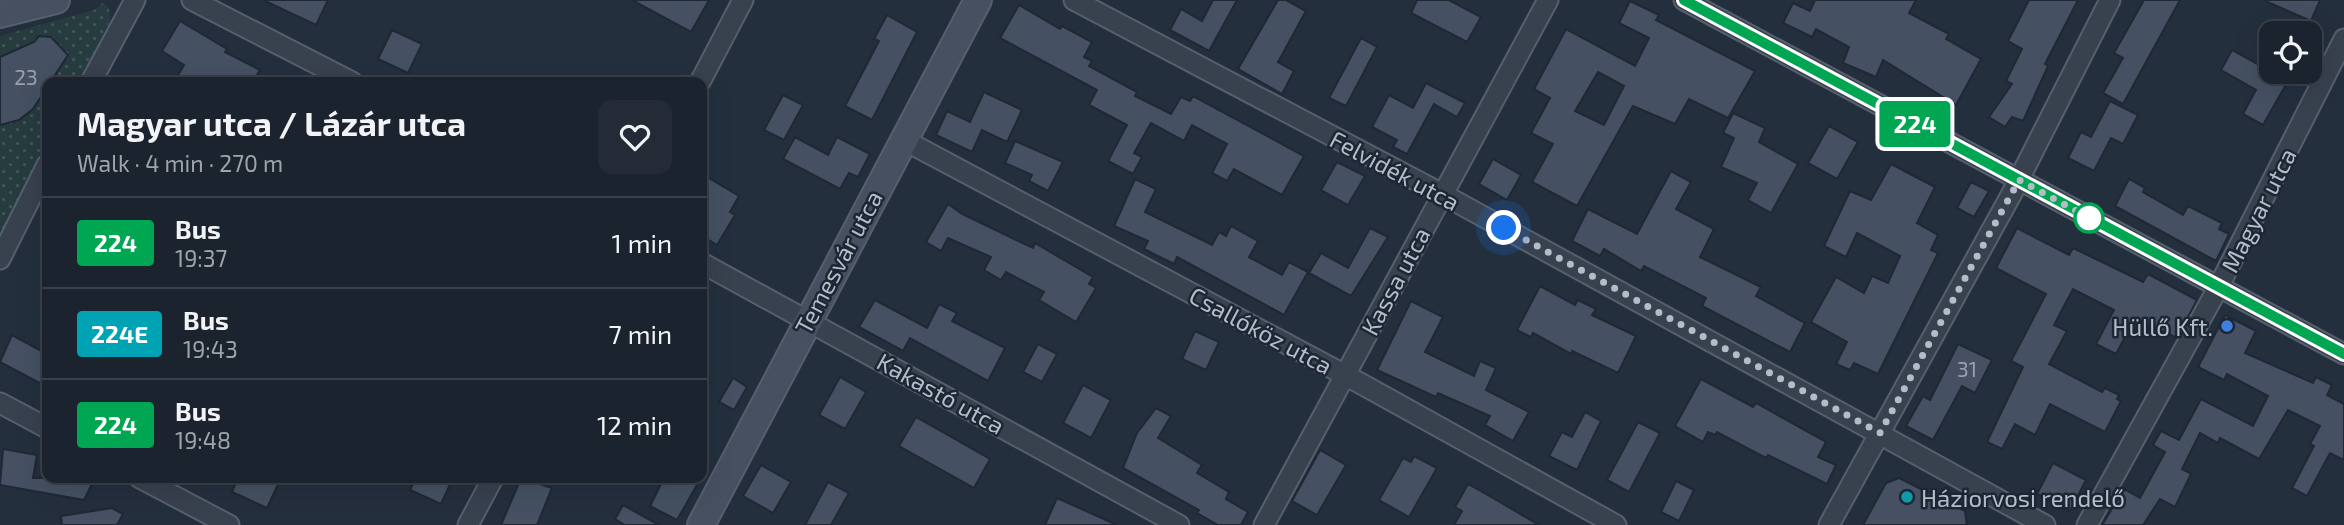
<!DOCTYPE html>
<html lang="en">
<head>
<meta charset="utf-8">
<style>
  :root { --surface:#1b232e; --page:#242b36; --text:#f1f3f6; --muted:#a0a4aa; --line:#39404a }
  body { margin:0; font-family:"Exo 2",sans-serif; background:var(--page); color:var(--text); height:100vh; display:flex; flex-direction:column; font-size:26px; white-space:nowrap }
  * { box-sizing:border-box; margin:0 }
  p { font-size:23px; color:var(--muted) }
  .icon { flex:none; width:38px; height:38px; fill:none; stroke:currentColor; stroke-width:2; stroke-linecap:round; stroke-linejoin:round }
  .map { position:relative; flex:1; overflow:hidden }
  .details { position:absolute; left:42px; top:77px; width:665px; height:406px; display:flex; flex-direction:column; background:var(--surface); border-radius:14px; box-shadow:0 7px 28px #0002,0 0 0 2px var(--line) }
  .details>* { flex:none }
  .badge { padding:0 14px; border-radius:5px; font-size:24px; line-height:46px }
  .fabs { position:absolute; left:2259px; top:21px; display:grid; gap:14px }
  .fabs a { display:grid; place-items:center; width:63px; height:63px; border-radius:14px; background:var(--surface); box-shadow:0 7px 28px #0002,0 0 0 2px var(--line); font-size:35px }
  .you { position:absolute; width:35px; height:35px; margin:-18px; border:5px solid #fff; border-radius:50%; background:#1a73e8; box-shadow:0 0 0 10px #1a73e833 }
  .map>.badge { position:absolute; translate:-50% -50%; box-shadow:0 0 0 4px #fff }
  .round { display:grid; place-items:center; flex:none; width:74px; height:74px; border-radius:14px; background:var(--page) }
  .head { display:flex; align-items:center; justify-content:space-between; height:119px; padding:0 35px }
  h1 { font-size:33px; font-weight:700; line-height:52px }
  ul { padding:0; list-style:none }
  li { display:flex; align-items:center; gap:21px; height:91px; padding:0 35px; border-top:2px solid var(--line) }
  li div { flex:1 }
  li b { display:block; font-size:26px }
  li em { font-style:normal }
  li .badge { min-width:77px; font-weight:700; text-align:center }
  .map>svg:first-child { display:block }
  .park { fill:url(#park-dots) }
  .building { fill:#455162; stroke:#1f2835; stroke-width:2; fill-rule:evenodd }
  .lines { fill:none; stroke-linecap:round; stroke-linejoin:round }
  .street-casing { stroke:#565f6c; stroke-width:23 }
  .secondary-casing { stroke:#565f6c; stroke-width:30 }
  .street { stroke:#38414e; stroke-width:19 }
  .secondary { stroke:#465061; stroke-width:26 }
  .line-casing { stroke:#fff; stroke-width:16 }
  .line { stroke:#00a651; stroke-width:10 }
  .walk { stroke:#b4bcc9; stroke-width:7; stroke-dasharray:0 12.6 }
  .stop-dot { fill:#fff; stroke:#00a651; stroke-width:3.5 }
  .shop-dot { fill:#3f7fe0; stroke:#1d2633; stroke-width:2.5 }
  .culture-dot { fill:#0f9aa8; stroke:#1d2633; stroke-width:2.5 }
  .labels { text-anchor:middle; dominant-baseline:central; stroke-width:5; stroke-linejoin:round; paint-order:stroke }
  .number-label { font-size:21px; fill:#98a1af }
  .street-label { font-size:24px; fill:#b4bcc9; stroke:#1d2633 }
  .poi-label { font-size:24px; fill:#b4bcc9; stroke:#1d2633; text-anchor:end }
</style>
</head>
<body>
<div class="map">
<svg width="2344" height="525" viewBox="0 0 2344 525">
  <defs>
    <pattern id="park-dots" width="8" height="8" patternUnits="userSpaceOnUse" patternTransform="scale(1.75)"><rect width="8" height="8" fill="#263c3f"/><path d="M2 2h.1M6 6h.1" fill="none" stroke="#435659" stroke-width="1.8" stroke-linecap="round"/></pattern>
  </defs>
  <rect width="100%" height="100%" fill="#242f3e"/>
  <polygon class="park" points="103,3 109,8 110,21 79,82 47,82 47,147 0,242 0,36 94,10"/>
  <g class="building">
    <polygon points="263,0 328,0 316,25"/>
    <polygon points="632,0 709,0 691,32"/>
    <polygon points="1213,0 1237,0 1209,51 1170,30 1181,9 1202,21"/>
    <polygon points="1278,0 1286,0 1306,11 1278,62 1294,71 1282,94 1238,69"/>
    <polygon points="1417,0 1449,0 1481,17 1467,42 1411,13"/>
    <polygon points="1815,0 1916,0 1909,13 1949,34 1946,39 1981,59 1956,105 1883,60 1876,77 1843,63 1849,47 1816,29 1812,37 1783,23 1793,3 1810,11"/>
    <polygon points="2029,0 2078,0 2045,64 2048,66 2023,121 2012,117 2005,127 1989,117 2012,84 2006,81 2022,49 2008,41"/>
    <polygon points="2144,0 2180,0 2123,104 2103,93 2123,58 2114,53"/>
    <polygon points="2263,0 2320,0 2311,21"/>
    <path d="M1630 1 1659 15 1656 20 1755 71 1728 118 1689 99 1675 124 1633 106 1577 206 1532 182 1553 144 1531 133 1550 98 1534 89 1566 29 1635 66 1649 38 1619 23ZM1598 72 1624 86 1604 125 1575 111Z"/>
    <polygon points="1019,5 1060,29 1062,26 1092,42 1084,57 1092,61 1089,66 1137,92 1135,96 1171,114 1181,97 1190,101 1193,96 1304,156 1282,195 1234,169 1227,181 1212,173 1227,144 1192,125 1184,141 1151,123 1134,153 1142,157 1133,174 1108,161 1127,125 1089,105 1097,90 1000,38"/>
    <polygon points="887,15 917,32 872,120 845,106 879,41 874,39"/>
    <polygon points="180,21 227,49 225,52 260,70 253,82 221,82 211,77 207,82 174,82 184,65 162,51"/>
    <polygon points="392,30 422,44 408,73 378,59"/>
    <polygon points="39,36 51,37 68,55 33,109 19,120 0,125 0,57 34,42"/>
    <polygon points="1361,38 1377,47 1346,106 1329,98"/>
    <polygon points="2232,50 2288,81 2263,125 2243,114 2256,90 2221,70"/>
    <polygon points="1426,83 1465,103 1457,117 1434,104 1407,154 1393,147 1397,140 1372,127 1389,95 1413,108"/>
    <polygon points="984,92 1022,110 1007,142 982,130 972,152 936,135 947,111 970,122"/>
    <polygon points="783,95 803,105 784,140 764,130"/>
    <polygon points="2110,101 2138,115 2123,144 2111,138 2094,171 2068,158 2081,132 2091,137"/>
    <polygon points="1733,113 1765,128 1759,142 1798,164 1771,213 1748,200 1757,183 1721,167 1734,138 1723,133"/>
    <polygon points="1829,126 1858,142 1837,179 1808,163"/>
    <polygon points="795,137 828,155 837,137 870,154 858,177 849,173 840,189 783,159"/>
    <polygon points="1015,141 1063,162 1048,191 1029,181 1032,175 1005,163"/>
    <polygon points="1493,159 1521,175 1507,200 1479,184"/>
    <polygon points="1337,162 1365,176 1348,205 1321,190"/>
    <polygon points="1891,164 1935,187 1917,223 1938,235 1931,250 1938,253 1878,374 1854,363 1850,370 1836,364 1847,342 1811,322 1836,277 1864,293 1872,276 1888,283 1900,256 1857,233 1846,257 1824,246 1850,191 1871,200"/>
    <polygon points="1671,171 1691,182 1676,209 1714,229 1700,257 1761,287 1756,296 1805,323 1790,352 1702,306 1706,298 1644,266 1641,271 1604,249 1600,256 1572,241 1588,209 1637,234"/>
    <polygon points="702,174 739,196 730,212 735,215 717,245 702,236"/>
    <polygon points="1135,179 1156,189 1145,212 1212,245 1219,232 1226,236 1231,226 1258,241 1249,257 1282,275 1289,262 1308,272 1284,315 1177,257 1174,264 1144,249 1148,241 1114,226"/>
    <polygon points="2129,179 2145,188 2143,192 2183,215 2188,206 2222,223 2219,229 2229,234 2216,261 2115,206"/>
    <polygon points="1971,182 1989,191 1974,217 1957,208"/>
    <polygon points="948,204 962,214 1033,248 1035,243 1093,277 1089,284 1096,288 1076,322 1039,300 1044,292 1006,272 1001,280 984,270 991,257 948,238 941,251 926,242"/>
    <polygon points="1370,228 1388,237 1351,296 1309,273 1321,253 1348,268"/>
    <polygon points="2017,228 2069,255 2073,248 2143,282 2148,274 2197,300 2177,338 2135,318 2116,354 2096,344 2114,310 2073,289 2054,325 2067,331 2049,364 2102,392 2105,388 2119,395 2117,399 2121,401 2105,432 2050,404 2035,435 2015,424 2002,449 1987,442 2023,367 2011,361 2046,294 1996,268"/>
    <polygon points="1540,286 1575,305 1578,300 1596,309 1592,315 1636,336 1618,373 1572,351 1571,354 1533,333 1531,337 1517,330"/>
    <polygon points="875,300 927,328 939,304 957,313 952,321 1005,348 988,381 910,338 903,351 859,327"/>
    <polygon points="1411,301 1443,317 1425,352 1474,376 1480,361 1496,368 1486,390 1529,412 1513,441 1485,425 1490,416 1438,393 1436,397 1377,370"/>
    <polygon points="2225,315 2256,331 2245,353 2313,383 2316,377 2332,385 2327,395 2344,404 2344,460 2330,453 2307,496 2292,488 2314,446 2310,444 2320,426 2288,410 2259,459 2220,438 2218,443 2200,433 2182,469 2191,474 2175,507 2160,499 2143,525 2102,525 2124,489 2140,498 2165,452 2153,445 2161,431 2179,440 2201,399 2253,426 2268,396 2227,374 2224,380 2198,367"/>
    <polygon points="1195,331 1219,342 1206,370 1182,359"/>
    <polygon points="12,335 47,354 47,387 0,362"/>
    <polygon points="1038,344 1057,354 1042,382 1023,372"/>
    <polygon points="1958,344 1992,360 1975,393 1962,386 1933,440 1906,426 1923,396 1930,400"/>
    <polygon points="840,377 866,392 845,429 819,415"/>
    <polygon points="733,378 747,387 734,410 719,402"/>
    <polygon points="1701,379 1753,407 1756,403 1826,442 1818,457 1836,465 1827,484 1768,455 1766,458 1717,432 1715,435 1708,432 1703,442 1675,426"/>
    <polygon points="1083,385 1111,400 1091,438 1063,423"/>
    <polygon points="1156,408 1171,416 1158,438 1202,465 1197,473 1229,492 1226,499 1248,512 1241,525 1218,525 1197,513 1199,510 1123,468 1137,433"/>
    <polygon points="1585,412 1601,421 1577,470 1549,456 1562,432 1572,437"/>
    <polygon points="916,417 990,459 974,488 899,446"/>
    <polygon points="1638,422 1660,433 1629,492 1607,480"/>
    <polygon points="3,449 37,455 33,478 84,478 93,482 84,500 0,485"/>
    <polygon points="1320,450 1346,465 1317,515 1292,501"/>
    <polygon points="1414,456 1437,468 1409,517 1379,500 1403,458 1411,462"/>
    <polygon points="2053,463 2086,480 2070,511 2037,494"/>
    <polygon points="761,465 791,482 773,513 743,496"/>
    <polygon points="238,478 281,478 267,508 232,492"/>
    <polygon points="416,478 453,478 441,504 410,490"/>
    <polygon points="521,478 552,488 537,525 501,525"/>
    <polygon points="664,478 701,478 677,520 650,506"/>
    <polygon points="1899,478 1965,511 1967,525 1863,525 1886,483"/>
    <polygon points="1676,481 1694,490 1679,521 1661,512"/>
    <polygon points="828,482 849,493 831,525 805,525"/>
    <polygon points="1468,484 1493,498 1539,525 1454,525 1462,511 1455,507"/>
    <polygon points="1057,498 1117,525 1045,525"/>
    <polygon points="623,505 659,525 625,525 615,519"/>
    <polygon points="112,508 123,514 117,525 62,525 61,516"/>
  </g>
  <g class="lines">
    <g class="street-casing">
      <g id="street">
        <polyline points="192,0 352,82"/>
        <polyline points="1074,0 1442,194 2045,525"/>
        <polyline points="1684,0 2344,354"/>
        <polyline points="91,82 135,0"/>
        <polyline points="700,82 743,0"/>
        <polyline points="904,140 1358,382 1616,525"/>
        <polyline points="0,259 47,165"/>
        <polyline points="702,263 1179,525"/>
        <polyline points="0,403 47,428"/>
        <polyline points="140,478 229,525"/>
        <polyline points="468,525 493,478"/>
        <polyline points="1264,525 1548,0"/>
        <polyline points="1829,525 2011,195 2110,0"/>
        <polyline points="2087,525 2218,288 2344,39"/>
      </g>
    </g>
    <g class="secondary-casing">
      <g id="secondary">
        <polyline points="0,14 56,0"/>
        <polyline points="701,525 978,0"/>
      </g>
    </g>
    <use href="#street" class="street"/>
    <use href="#secondary" class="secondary"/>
  </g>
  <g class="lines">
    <g class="line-casing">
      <polyline id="line" points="1684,0 2344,354"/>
    </g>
    <use href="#line" class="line"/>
    <polyline class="walk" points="1504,228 1880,433 2019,180 2095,221 2089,218"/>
  </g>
  <circle class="stop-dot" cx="2089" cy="218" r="14"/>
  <circle class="shop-dot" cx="2227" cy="326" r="7"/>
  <circle class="culture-dot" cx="1907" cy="497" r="7"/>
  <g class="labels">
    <g class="number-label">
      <text x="26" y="76">23</text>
      <text x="1967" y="368">31</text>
    </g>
    <g class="street-label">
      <text transform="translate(1395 170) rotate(28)">Felvidék utca</text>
      <text transform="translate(2258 210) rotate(-63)">Magyar utca</text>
      <text transform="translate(838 262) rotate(-62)">Temesvár utca</text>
      <text transform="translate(1395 281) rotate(-62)">Kassa utca</text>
      <text transform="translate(1261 330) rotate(28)">Csallóköz utca</text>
      <text transform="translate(941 393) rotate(29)">Kakastó utca</text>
    </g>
    <g class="poi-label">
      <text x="2213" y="326">Hüllő Kft.</text>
      <text x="1921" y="497" text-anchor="start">Háziorvosi rendelő</text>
    </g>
  </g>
</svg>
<div class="fabs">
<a><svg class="icon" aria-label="locate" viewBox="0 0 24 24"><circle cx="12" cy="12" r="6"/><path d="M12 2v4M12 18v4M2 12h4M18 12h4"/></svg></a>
</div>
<div class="you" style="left:1504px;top:228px"></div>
<b class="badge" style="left:1915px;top:124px;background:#00a651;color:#fff">224</b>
<section class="details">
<div class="head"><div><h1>Magyar utca / Lázár utca</h1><p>Walk · 4 min · 270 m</p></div><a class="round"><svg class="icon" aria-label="heart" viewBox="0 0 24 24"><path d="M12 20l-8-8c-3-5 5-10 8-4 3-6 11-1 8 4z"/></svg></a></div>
<ul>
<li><span class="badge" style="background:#00a651;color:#fff">224</span><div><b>Bus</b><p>19:37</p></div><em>1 min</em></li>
<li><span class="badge" style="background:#00a3b4;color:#fff">224E</span><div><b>Bus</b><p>19:43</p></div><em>7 min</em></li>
<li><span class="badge" style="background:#00a651;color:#fff">224</span><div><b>Bus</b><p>19:48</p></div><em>12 min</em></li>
</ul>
</section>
</div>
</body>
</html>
